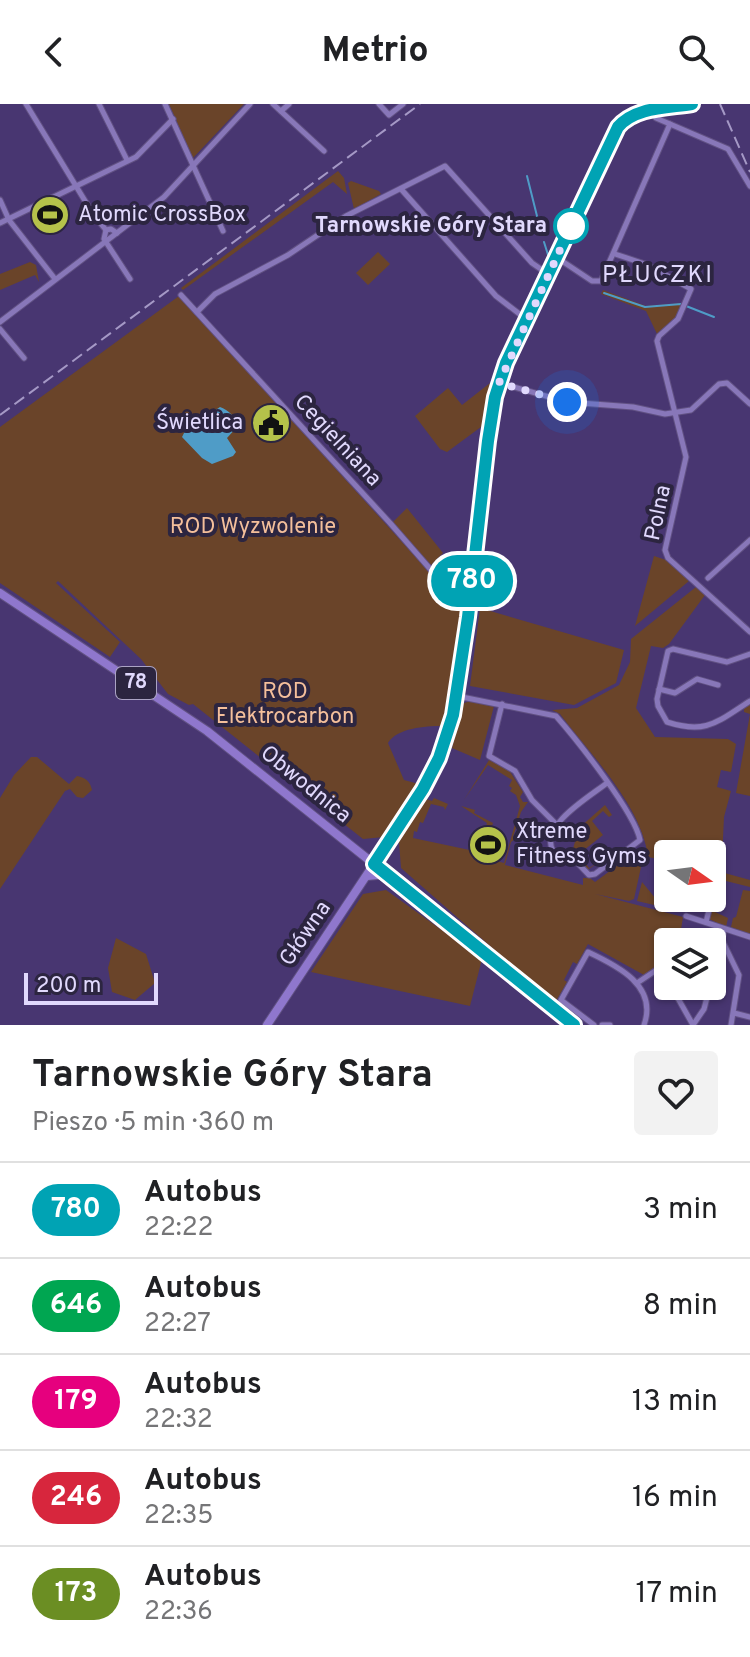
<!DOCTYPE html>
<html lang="pl">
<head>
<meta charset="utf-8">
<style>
  :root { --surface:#fff; --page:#f2f2f2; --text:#202124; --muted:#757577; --line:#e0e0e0 }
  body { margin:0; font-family:Overpass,sans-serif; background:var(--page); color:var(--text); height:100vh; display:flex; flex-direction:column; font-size:30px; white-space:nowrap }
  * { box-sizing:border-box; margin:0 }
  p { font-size:26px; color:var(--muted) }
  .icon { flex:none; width:44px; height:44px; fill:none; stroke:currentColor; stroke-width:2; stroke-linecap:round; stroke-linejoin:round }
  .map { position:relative; height:921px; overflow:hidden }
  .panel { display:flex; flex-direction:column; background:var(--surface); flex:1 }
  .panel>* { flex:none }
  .badge { padding:0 16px; border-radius:26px; font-size:28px; line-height:52px }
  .needle { width:52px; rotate:104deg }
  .controls { position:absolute; left:654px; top:736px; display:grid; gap:16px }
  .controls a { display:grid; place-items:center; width:72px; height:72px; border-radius:8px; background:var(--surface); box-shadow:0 2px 6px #0004; font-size:40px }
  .scale { position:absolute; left:24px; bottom:20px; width:134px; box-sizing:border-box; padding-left:8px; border:4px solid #e1d9fd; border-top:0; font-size:22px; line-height:28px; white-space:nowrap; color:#e1d9fd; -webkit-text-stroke:6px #2c2540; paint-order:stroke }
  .you { position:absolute; width:40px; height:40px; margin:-20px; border:6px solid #fff; border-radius:50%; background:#1a73e8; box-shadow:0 0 0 12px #1a73e833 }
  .map>.badge { position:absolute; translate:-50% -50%; box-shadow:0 0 0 4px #fff }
  .round { display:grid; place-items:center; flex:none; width:84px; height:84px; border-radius:8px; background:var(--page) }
  .headline { display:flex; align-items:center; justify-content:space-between; height:136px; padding:0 32px }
  h1 { font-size:38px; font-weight:700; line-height:60px }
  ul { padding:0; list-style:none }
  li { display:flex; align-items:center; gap:24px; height:96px; padding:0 32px; border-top:2px solid var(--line) }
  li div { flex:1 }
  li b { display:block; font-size:30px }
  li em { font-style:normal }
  li .badge { min-width:88px; font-weight:700; text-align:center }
  header { display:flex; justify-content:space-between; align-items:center; height:104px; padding:0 32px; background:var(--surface); font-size:36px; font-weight:700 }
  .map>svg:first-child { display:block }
  .green { fill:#6a4429 }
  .water { fill:#4f9cc7 }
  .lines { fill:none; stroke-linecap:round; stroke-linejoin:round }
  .stream { stroke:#4f9cc7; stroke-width:2 }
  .street-casing { stroke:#615183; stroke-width:7 }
  .secondary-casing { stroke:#615183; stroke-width:9 }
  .primary-casing { stroke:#615183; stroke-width:10 }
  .street { stroke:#8877b9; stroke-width:5 }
  .secondary { stroke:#8b77c3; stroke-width:7 }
  .primary { stroke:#8f77cd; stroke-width:8 }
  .rail { stroke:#a599c6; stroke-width:2; stroke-dasharray:12 6; stroke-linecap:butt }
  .line-casing { stroke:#fff; stroke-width:18 }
  .line { stroke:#00a3b4; stroke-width:12 }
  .walk { stroke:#e1d9fd; stroke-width:8; stroke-dasharray:0 14.4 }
  .stop-dot { fill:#fff; stroke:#00a3b4; stroke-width:4 }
  .labels { text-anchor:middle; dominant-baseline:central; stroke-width:8; stroke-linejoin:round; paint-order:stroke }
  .shield { fill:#2c2540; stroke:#aba3c4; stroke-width:2 }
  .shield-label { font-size:20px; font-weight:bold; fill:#e1d9fd }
  .poi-label { font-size:22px; fill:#e1d9fd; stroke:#2c2540; text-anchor:start }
  .stop-label { font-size:22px; font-weight:bold; fill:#e1d9fd; stroke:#2c2540; text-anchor:end }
  .street-label { font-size:22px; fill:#e1d9fd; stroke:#2c2540 }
  .park-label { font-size:22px; fill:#f4bf9b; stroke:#2c2540 }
  .neighbourhood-label { font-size:24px; letter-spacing:2px; fill:#e1d9fd; stroke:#2c2540 }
</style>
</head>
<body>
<header><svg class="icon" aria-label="back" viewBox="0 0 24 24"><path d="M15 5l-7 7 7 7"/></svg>Metrio<svg class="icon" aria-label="search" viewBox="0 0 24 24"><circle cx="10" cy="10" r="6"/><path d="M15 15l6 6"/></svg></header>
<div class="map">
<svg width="750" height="921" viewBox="0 0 750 921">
  <rect width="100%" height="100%" fill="#483671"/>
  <g class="green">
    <polygon points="169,0 244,0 193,54"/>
    <polygon points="338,67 344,74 347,90 333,78 183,186 181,184"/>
    <polygon points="351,77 379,87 381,90 354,105 348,79"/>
    <polygon points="378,148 390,160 368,181 356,169"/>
    <polygon points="30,158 36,161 39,178 35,171 0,186 0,170"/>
    <polygon points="603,186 646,202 684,199 676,215 657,230 646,207 601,190"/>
    <path d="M179 192 461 503 451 590 442 622C425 622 397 624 388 639L404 676 419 680 384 733 363 735 193 600 189 601 168 590 141 555 58 477 56 479 120 538 110 553 0 479V323Z"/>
    <polygon points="490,279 485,320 447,348 440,345 415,312 448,284 462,301"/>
    <polygon points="407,404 443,449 430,462 393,418"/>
    <polygon points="654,452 669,457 689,477 635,522"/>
    <path d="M696 483 705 491 669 540 663 544 651 542 636 604 655 633 728 635 736 640 731 668 721 666 717 683 731 687 724 713 722 755 716 766H712V750H668V757L648 753C642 702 590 650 560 610L552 606 577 604 619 581 630 558 631 535Z"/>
    <polygon points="480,504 624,546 616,579 574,601 470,582"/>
    <polygon points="471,597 494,602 480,656 452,644 457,624 452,640 450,639 461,599 461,607 464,599"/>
    <polygon points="750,600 750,692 736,689 750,610 744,608 744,604"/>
    <path d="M31 653H37L69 680 77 672C86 674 90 677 92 686L83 694 77 693 70 685 65 687 0 785V694L14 671Z"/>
    <polygon points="489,656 509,666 523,688 520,693 523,698 528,698 521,708 513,733 515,735 511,738 505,761 583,781 583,774 590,774 595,778 641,744 643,754 634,795 629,797 595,790 683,813 679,838 668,838 668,853 644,871 588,840 577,860 573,858 564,876 567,878 555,899 401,764 399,738 426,695 432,697 434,694 448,700 445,706 444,703 431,700 423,719 420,718 417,728 414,727 413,734 479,748 479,754 481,755 480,746 487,719 461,702 475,706 474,709 493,719 482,753 504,759 520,702 516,691 510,687 512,684 509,682 512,676 488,661 464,696"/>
    <polygon points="605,701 612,711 609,713 603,707 592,717 603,731 579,750 589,764 602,756 586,767 572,748 579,724"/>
    <polygon points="721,768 750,776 750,783 726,777 722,780 715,808 728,814 726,823 709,815"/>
    <polygon points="642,778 656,795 685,802 684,808 637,797"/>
    <polygon points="386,786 482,855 470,902 311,868 363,790"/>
    <polygon points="743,786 750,787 750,830 731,823 733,814 736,813"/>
    <polygon points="116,834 146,850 155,879 135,896 112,888 108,864"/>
  </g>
  <path class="water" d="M220 303C228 306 237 313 237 323L227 334 236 348 233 352 212 360 202 354 182 333 185 327Z"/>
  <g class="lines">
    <g class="stream">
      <polyline points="527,72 541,128"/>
      <polyline points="544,138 549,154"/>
      <polyline points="604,189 645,203 681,200 714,213"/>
    </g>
    <g class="street-casing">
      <g id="street">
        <polyline points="26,0 93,110 106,126 111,125 117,129"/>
        <polyline points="99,0 127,56"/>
        <polyline points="165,0 223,127"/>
        <polyline points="273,0 324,47"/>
        <polyline points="379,0 389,11 403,0"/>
        <polyline points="653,6 656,14 728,45 750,82"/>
        <polyline points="281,7 289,0"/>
        <polyline points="401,85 496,192 526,215"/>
        <polyline points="0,96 9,116 55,175"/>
        <polyline points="0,119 136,53 173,15"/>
        <polyline points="106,126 104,135 130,175"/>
        <polyline points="615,150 648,161 691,185 678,215 659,232 657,237 686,353 665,446 668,454 750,528"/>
        <polyline points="556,153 592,177 601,177 670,20"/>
        <polyline points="181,191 390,419 459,498 469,503"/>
        <polyline points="197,208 215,190 288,151 346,112 445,62 532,159 548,170"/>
        <polyline points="0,218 164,93 250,0"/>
        <polyline points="0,225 24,254"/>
        <polyline points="500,279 567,298 633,303 665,310 691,306 719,280 727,279 750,300"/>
        <polyline points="708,474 750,436"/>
        <path d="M750 550 727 558 673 545 668 547 657 595 658 602 667 618C707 631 718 617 750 597"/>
        <polyline points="659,585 675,589 697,575 718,581"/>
        <path d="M457 592 556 612C577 636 635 709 640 736L595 770 589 771 571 752 553 747C539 722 589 693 607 679"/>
        <polyline points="502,600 489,652 515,667 532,696 555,719"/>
        <polyline points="712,793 717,772"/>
        <polyline points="686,812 750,833"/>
        <polyline points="706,818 712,794"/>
        <polyline points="724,826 722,836 739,871 731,921"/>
        <polyline points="637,879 661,863 668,877"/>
        <polyline points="671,882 693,921"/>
        <polyline points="734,909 750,913"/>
        <path d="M594 921 561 896 588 848C618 862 658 882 644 921"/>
        <polyline points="602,921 610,921"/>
        <polyline points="693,921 704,905 710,882"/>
      </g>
    </g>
    <g class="secondary-casing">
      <path id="secondary" d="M574 921 374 760 423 685 439 654 453 611 466 527 489 335 494 298 506 259 618 23C635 3 667 4 692 0"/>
    </g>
    <g class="primary-casing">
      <g id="primary">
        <polyline points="0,489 207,627 374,760 267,921"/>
        <polyline points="367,772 388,770"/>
      </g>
    </g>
    <use href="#street" class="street"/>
    <use href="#secondary" class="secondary"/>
    <use href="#primary" class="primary"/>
    <g class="rail">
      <polyline points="720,0 750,68"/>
      <polyline points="0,311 420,0"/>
    </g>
  </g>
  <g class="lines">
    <g class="line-casing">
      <path id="line" d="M574 921 374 760 423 685 439 654 453 611 468 513 488 337 495 293 506 259 618 23C635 3 667 4 692 0"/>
    </g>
    <use href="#line" class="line"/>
    <polyline class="walk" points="567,298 499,279 571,122"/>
  </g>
  <defs>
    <g id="stadium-disc" transform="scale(2)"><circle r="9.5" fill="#b5c24a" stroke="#2c2540"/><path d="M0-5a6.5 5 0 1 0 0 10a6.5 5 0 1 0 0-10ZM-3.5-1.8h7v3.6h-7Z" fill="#111"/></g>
    <g id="civic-disc" transform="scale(2)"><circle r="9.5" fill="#b5c24a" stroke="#2c2540"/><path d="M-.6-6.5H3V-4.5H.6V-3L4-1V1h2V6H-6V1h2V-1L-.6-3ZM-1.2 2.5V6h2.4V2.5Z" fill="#111"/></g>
  </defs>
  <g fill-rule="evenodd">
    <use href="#stadium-disc" x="50" y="111"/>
    <use href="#civic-disc" x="271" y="319"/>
    <use href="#stadium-disc" x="488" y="741"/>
  </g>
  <circle class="stop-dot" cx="571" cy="122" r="16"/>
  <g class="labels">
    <rect class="shield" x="116" y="563" width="40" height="32" rx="6"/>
    <g class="shield-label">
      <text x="136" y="579">78</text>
    </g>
    <g class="poi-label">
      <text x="78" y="111">Atomic CrossBox</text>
      <text x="243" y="319" text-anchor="end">Świetlica</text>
      <text x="516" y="728">Xtreme<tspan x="516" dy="25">Fitness Gyms</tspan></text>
    </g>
    <g class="stop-label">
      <text x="547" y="122">Tarnowskie Góry Stara</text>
    </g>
    <g class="street-label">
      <text transform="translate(337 337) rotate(47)">Cegielniana</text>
      <text transform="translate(659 409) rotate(-78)">Polna</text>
      <text transform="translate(305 681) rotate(39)">Obwodnica</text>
      <text transform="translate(306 830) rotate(-56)">Główna</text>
    </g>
    <g class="park-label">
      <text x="253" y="423">ROD Wyzwolenie</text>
      <text x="285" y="588">ROD<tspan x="285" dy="25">Elektrocarbon</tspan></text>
    </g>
    <g class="neighbourhood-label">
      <text x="658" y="172">PŁUCZKI</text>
    </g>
  </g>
</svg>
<div class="controls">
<a><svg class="needle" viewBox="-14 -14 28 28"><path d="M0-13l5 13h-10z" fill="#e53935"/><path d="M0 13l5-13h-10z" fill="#757577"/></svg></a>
<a><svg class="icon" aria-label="layers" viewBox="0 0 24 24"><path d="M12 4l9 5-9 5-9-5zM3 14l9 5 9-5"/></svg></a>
</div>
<div class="scale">200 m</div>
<div class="you" style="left:567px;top:298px"></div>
<b class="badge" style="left:472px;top:477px;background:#00a3b4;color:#fff">780</b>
</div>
<section class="panel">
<div class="headline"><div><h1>Tarnowskie Góry Stara</h1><p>Pieszo · 5 min · 360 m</p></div><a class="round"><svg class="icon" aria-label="heart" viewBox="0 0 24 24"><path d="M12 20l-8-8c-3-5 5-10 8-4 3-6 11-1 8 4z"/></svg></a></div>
<ul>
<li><span class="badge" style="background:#00a3b4;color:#fff">780</span><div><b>Autobus</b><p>22:22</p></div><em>3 min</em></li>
<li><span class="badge" style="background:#00a651;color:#fff">646</span><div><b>Autobus</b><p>22:27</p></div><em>8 min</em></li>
<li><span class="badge" style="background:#e6007e;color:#fff">179</span><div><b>Autobus</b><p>22:32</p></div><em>13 min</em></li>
<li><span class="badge" style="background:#d7263d;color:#fff">246</span><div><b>Autobus</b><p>22:35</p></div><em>16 min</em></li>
<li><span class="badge" style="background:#6b8e23;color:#fff">173</span><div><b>Autobus</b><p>22:36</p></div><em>17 min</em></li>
</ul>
</section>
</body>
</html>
